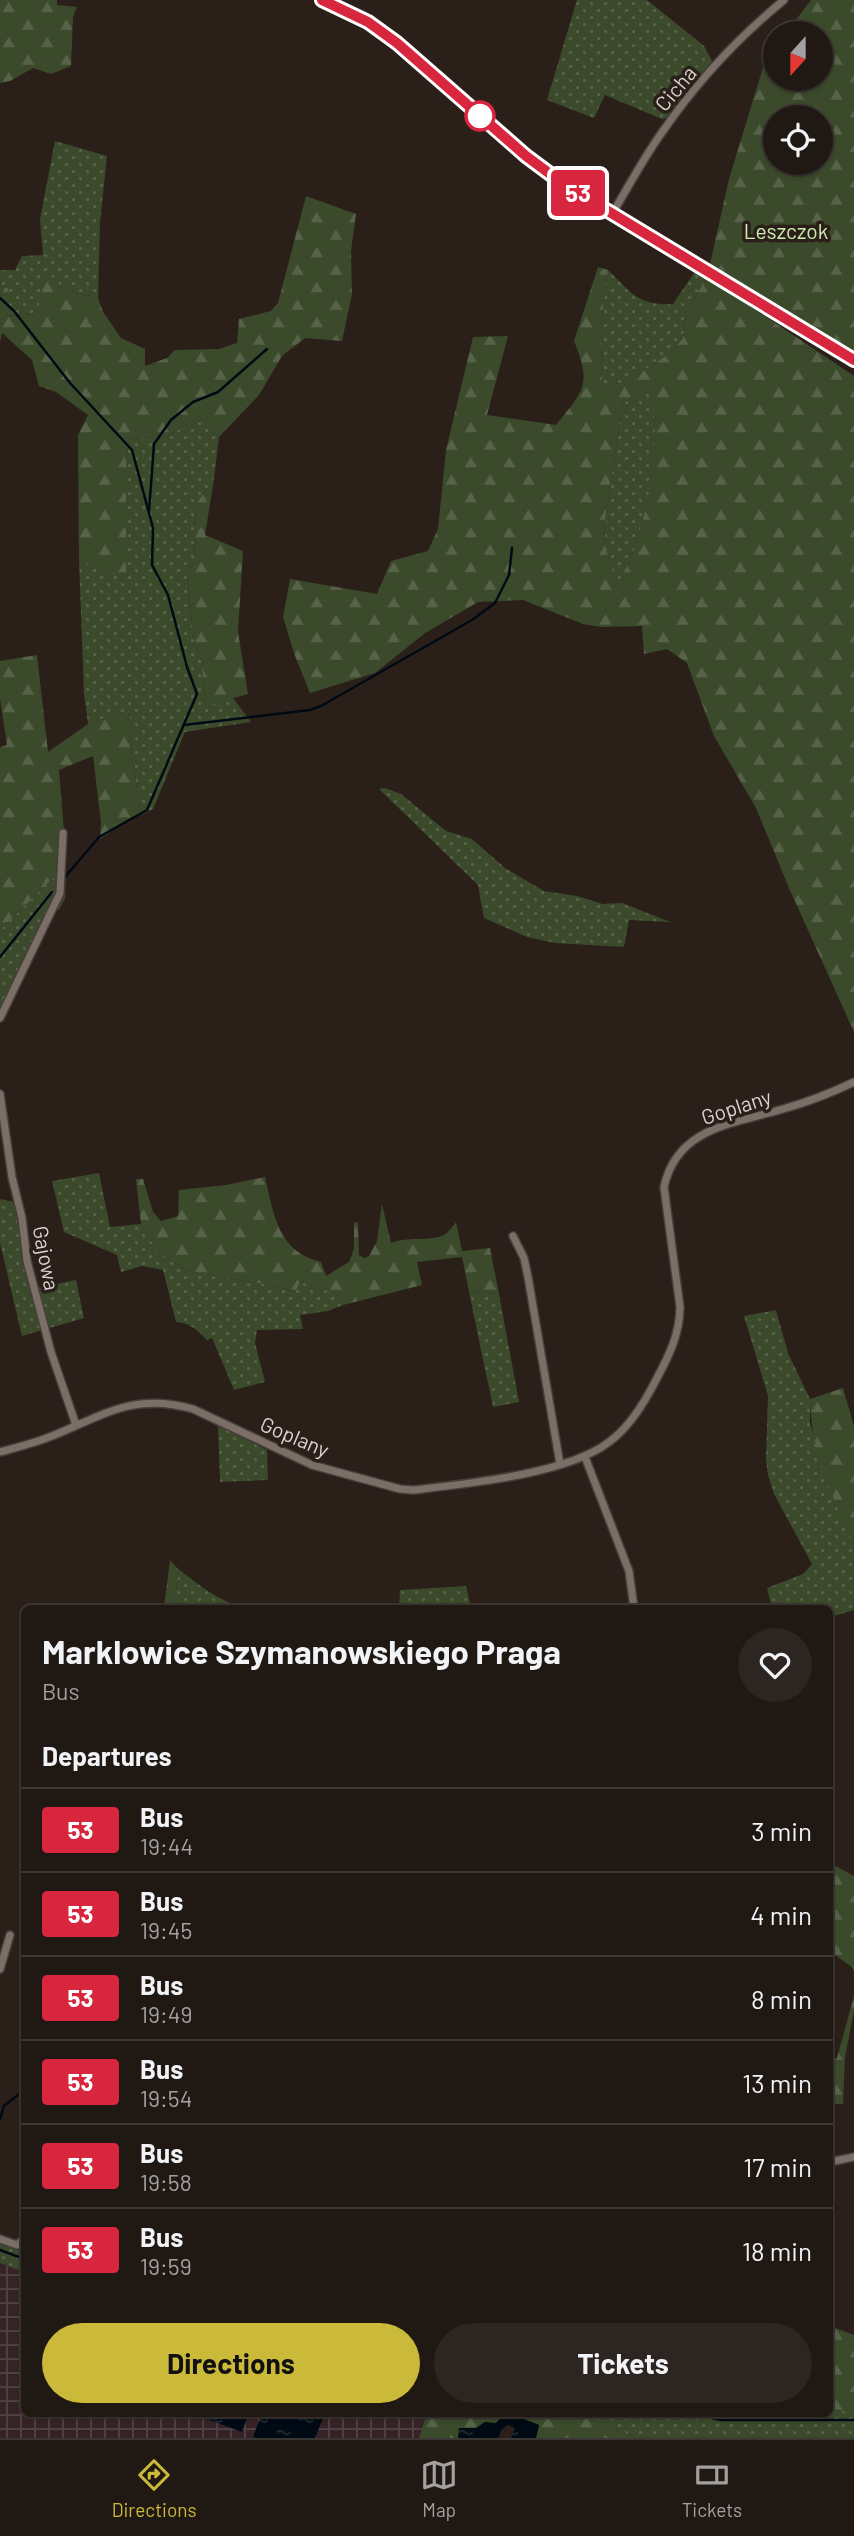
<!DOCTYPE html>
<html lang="en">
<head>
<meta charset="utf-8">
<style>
  :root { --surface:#201813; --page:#2d2521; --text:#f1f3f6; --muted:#a2a0a0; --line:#3d3733; --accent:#cbb939 }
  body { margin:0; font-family:Barlow,sans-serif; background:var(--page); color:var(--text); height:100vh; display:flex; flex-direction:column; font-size:26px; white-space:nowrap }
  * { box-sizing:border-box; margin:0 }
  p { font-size:23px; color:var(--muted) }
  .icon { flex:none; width:38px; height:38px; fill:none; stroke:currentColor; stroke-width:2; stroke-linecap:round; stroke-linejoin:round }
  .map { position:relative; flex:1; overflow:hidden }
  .panel { position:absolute; left:21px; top:1605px; width:812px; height:812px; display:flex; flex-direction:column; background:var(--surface); border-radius:10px; box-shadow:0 2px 5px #0004,0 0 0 2px var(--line) }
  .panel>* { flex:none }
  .badge { padding:0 14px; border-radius:5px; font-size:24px; line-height:46px }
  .needle { width:46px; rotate:201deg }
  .tools { position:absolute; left:763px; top:21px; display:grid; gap:14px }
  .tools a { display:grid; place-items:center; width:70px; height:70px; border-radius:50%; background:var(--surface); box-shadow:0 2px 5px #0004,0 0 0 2px var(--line); font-size:35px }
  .map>.badge { position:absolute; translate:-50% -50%; box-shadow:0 0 0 4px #fff }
  h2 { padding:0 21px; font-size:26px; line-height:63px }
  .round { display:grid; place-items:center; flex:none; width:74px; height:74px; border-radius:37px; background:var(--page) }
  .summary { display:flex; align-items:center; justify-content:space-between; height:119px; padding:0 21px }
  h1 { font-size:33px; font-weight:700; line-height:52px }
  .primary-button { display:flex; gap:14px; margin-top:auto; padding:14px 21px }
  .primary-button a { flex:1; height:80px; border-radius:42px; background:var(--accent); color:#111; font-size:28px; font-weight:700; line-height:80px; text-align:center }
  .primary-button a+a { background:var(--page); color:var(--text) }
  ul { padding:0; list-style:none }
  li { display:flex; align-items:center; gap:21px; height:84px; padding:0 21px; border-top:2px solid var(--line) }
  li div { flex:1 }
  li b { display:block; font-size:26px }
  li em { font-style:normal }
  li .badge { min-width:77px; font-weight:700; text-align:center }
  .tabs { display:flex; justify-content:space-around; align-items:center; height:98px; border-top:2px solid var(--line); background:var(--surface); font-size:19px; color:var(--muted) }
  .tabs a { display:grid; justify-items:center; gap:4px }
  .tabs .active { color:var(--accent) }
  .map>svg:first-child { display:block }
  .industrial { fill:url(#industrial-grid) }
  .grass { fill:url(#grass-dots) }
  .forest { fill:url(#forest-firs); fill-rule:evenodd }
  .water { fill:url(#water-ripples) }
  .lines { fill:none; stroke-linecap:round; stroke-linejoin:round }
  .stream { stroke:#000a14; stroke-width:2.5 }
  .street-casing { stroke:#463e3a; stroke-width:10 }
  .secondary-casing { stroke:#463e3a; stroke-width:14 }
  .street { stroke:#7b6e67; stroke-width:7 }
  .secondary { stroke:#977163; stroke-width:10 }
  .line-casing { stroke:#fff; stroke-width:16 }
  .line { stroke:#d7263d; stroke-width:10 }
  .stop-dot { fill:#fff; stroke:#d7263d; stroke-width:3.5 }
  .labels { text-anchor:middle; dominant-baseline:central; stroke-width:7; stroke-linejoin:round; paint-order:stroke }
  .street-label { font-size:21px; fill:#dbd3cf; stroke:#2a2019 }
  .park-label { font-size:21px; fill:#cfedb0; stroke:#2a2019 }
</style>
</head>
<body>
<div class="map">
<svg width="854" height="2438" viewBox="0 0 854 2438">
  <defs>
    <pattern id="industrial-grid" width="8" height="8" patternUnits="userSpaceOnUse" patternTransform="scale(1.75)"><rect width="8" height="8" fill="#362327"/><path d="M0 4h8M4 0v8" fill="none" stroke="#524245"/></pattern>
    <pattern id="grass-dots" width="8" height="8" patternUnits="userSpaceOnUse" patternTransform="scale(1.75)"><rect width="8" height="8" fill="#3b4a2b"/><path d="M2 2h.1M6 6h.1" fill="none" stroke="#576349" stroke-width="1.8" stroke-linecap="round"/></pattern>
    <pattern id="forest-firs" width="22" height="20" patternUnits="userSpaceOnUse" patternTransform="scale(1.75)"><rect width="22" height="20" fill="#3b4a2b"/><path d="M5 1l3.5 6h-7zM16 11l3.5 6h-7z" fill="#576349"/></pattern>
    <pattern id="water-ripples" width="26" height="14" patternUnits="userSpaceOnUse" patternTransform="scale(1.75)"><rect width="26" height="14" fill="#000a14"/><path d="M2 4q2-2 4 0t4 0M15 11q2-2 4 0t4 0" fill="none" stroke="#252d35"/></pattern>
  </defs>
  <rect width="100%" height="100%" fill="#2a2019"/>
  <polygon class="industrial" points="0,2263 24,2272 24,2413 427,2413 419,2438 0,2438"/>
  <g class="grass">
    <polygon points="577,0 647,0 704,46 713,63 667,118 662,119 605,95 594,118 547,100"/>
    <polygon points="55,141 107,156 100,222 98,298 64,289 37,314 5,316 8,288 0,285 0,270 15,270 22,256 43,255 40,219"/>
    <path d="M608 270C632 293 638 306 673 304L696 270 707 277 687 310 683 338 670 353 627 382 602 386 601 323Z"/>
    <path d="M650 388C652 402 655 417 655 431 655 483 642 541 617 587L604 542 606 512 623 403Z"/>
    <polygon points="196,419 219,437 214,479 196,504 194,562 187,575 194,641 201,660 206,705 233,698 251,722 185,732 153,809 141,815 132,756 129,711 88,724 84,694 79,560 126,579 126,465 129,439 168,436"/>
    <polygon points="385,788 401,794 446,831 472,839 505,868 544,891 577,896 603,904 622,903 670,922 629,920 624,947 555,943 527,937 484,918 478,885 379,789"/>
    <polygon points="66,868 65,898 59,910 51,907 0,1012 0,930 56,875"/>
    <path d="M99 1173 110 1227 141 1224 159 1253 187 1271 275 1286 294 1292 300 1282 332 1290 343 1305 328 1311 300 1315 303 1329 257 1330 255 1343 265 1382 234 1390 212 1338 207 1340C197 1330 191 1323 176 1322L163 1270 142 1266 121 1272 117 1255 64 1232 52 1181Z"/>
    <polygon points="0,1199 17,1203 32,1289 76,1280 84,1318 22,1336 0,1243"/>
    <polygon points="469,1292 499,1294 519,1402 493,1407"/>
    <polygon points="776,1310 788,1353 810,1399 810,1423 824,1467 854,1546 854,1610 830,1617 830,1608 772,1608 767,1588 803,1574 812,1564 774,1494 768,1475 766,1459 768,1396 744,1316"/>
    <polygon points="218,1425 267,1450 268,1480 220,1482"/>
    <path d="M178 1569C201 1586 233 1615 264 1605L263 1608H175Z"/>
    <polygon points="466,1586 471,1608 399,1608 400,1590"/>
    <polygon points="0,2244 24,2252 24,2272 0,2263"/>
    <polygon points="830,2410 854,2411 854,2438 635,2438 584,2413 830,2413"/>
  </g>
  <g class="forest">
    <polygon points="0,0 57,0 57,5 77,7 73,17 71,66 51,74 33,68 10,81 0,83"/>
    <path d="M811 0H854V352L710 264 729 179 765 61 775 48V79H821V33H786ZM775 117H821V163H775Z"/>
    <polygon points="306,196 356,214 351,251 352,294 342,341 305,338 282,356 259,395 219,437 196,419 168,436 129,439 126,465 126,580 79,560 78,435 88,415 56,392 39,386 32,360 2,333 0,342 0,285 8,288 6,316 37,314 47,272 64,289 98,298 103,312 121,338 145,349 145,366 167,358 175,350 219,349 237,343 239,319 271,311 278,303"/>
    <path d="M598 267 608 270 601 323 602 386 627 382 670 353 683 338 687 310 707 277 854 376V1032L789 888 756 808 714 736 687 663 667 649 644 654 642 626 601 627 583 624 523 600 478 602 425 633 375 673 310 693 295 656 283 617 290 579 377 594 391 561 428 551 438 529 446 450 473 337 508 336 487 415 556 425C584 390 592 385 574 341ZM650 389C651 403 655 418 655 432 654 484 642 541 617 586L604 542 606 512 623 403Z"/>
    <polygon points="214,479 205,535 243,551 238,632 248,694 206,706 201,660 194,641 187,575 194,562 196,504"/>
    <polygon points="37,655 48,752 88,724 129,711 132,756 141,815 126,821 100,839 101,823 93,756 59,770 64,832 56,875 0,930 0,747 7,745 0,698 0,661"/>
    <path d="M265 1177C274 1215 278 1252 321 1262L326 1276 349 1262 354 1249V1223L358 1222 359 1255 364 1258 369 1256 377 1241 382 1204 391 1243C408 1236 429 1242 444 1235 448 1233 453 1226 456 1222L462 1251 490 1248 499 1294 469 1292 462 1257 417 1262 422 1285 343 1305 332 1290 300 1282 295 1292 275 1286 187 1271 159 1253 141 1224 136 1179H143L153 1212 161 1221 178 1216 179 1190 226 1185Z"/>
    <path d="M843 1388 854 1426V1546C834 1500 810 1449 810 1399Z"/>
    <polygon points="170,1560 178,1569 175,1608 164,1608"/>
    <polygon points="830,1863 854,1876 854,1972 853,1968 830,1951"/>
    <polygon points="854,1996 854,2010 845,2057 843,2104 830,2104 830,2063 837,2058"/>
    <polygon points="830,2326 854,2335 854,2411 830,2410"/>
    <polygon points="427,2413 509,2413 503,2415 496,2423 485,2422 476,2428 460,2428 458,2438 419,2438"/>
    <polygon points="511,2413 584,2413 635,2438 536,2438 539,2425 517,2418"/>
  </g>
  <g class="water">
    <polygon points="190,2413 249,2413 242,2432"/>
    <polygon points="262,2413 325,2413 315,2438 257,2438 253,2437"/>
    <polygon points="509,2413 539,2425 536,2438 511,2438 515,2428 508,2425 502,2429 498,2438 458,2438 459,2428 476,2428 485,2422 496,2423 503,2415"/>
  </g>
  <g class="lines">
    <g class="stream">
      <polyline points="0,298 14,311 70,383 132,450 153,528 152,565 168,595 187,667 197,694 147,810 99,837 65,877"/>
      <polyline points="149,511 154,444 171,420 193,402 218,392 267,349"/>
      <polyline points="184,725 310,710 321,706 472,620 495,603 509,575 512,548"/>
      <polyline points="0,957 52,892"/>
      <polyline points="0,2119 4,2106 24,2090"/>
      <polyline points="0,2250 24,2259"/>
      <polyline points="688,2413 721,2420 854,2420"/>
    </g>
    <g class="street-casing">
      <g id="street">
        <path d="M612 214C629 186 644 157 663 131 696 83 739 37 784 0"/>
        <polyline points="0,1018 60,893 63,833"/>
        <polyline points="0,1094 12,1177 22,1218 27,1261 51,1352 76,1425"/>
        <polyline points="513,1236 524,1258 528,1277 560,1464"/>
        <path d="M0 1452C18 1447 35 1443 52 1436 104 1415 134 1392 193 1409L312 1465 400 1489 413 1490C465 1484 568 1474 609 1442 630 1427 646 1400 657 1378 669 1356 680 1333 680 1307L664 1187C677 1127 733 1124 783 1109 808 1102 831 1093 854 1082"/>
        <polyline points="585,1457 629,1571 634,1608"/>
        <polyline points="0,1969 10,1935"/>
        <polyline points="830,2162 854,2157"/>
        <polyline points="0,2239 17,2245 24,2239"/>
      </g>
    </g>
    <g class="secondary-casing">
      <polyline id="secondary" points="322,0 367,22 397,42 526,156 565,185 854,360"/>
    </g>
    <use href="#street" class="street"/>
    <use href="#secondary" class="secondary"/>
  </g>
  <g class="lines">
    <g class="line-casing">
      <polyline id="line" points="322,0 368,22 397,43 526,156 565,185 854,360"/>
    </g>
    <use href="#line" class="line"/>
  </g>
  <circle class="stop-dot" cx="480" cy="116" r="14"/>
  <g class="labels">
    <g class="street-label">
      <text transform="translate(675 88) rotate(-50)">Cicha</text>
      <text transform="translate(736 1106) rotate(-18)">Goplany</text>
      <text transform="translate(47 1258) rotate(79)">Gajowa</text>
      <text transform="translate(295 1436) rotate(23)">Goplany</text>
    </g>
    <g class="park-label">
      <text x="786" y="230">Leszczok</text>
    </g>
  </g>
</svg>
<div class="tools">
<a><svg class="needle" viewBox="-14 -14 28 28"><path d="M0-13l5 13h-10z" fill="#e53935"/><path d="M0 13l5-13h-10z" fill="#a2a0a0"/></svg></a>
<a><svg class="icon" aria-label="locate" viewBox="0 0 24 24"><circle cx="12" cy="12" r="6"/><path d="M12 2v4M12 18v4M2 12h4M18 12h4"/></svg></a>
</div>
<b class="badge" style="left:578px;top:193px;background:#d7263d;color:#fff">53</b>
<section class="panel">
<div class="summary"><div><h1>Marklowice Szymanowskiego Praga</h1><p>Bus</p></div><a class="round"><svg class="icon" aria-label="heart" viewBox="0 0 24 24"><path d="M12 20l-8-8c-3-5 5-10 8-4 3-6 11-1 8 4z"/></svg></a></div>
<h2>Departures</h2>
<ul>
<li><span class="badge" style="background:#d7263d;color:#fff">53</span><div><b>Bus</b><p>19:44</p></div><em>3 min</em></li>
<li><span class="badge" style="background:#d7263d;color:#fff">53</span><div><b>Bus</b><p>19:45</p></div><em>4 min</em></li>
<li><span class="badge" style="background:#d7263d;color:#fff">53</span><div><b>Bus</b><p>19:49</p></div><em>8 min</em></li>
<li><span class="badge" style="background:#d7263d;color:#fff">53</span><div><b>Bus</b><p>19:54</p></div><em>13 min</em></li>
<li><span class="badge" style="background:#d7263d;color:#fff">53</span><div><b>Bus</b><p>19:58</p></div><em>17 min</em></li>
<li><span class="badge" style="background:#d7263d;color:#fff">53</span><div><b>Bus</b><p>19:59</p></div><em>18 min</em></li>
</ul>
<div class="primary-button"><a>Directions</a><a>Tickets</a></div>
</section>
</div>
<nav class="tabs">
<a class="active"><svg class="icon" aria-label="directions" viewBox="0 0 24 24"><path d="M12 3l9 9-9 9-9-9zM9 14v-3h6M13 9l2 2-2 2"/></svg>Directions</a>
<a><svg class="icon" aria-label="map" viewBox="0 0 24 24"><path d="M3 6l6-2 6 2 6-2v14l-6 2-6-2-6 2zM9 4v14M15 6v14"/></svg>Map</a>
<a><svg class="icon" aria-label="tickets" viewBox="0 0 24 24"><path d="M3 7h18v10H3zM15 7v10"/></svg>Tickets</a>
</nav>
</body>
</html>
